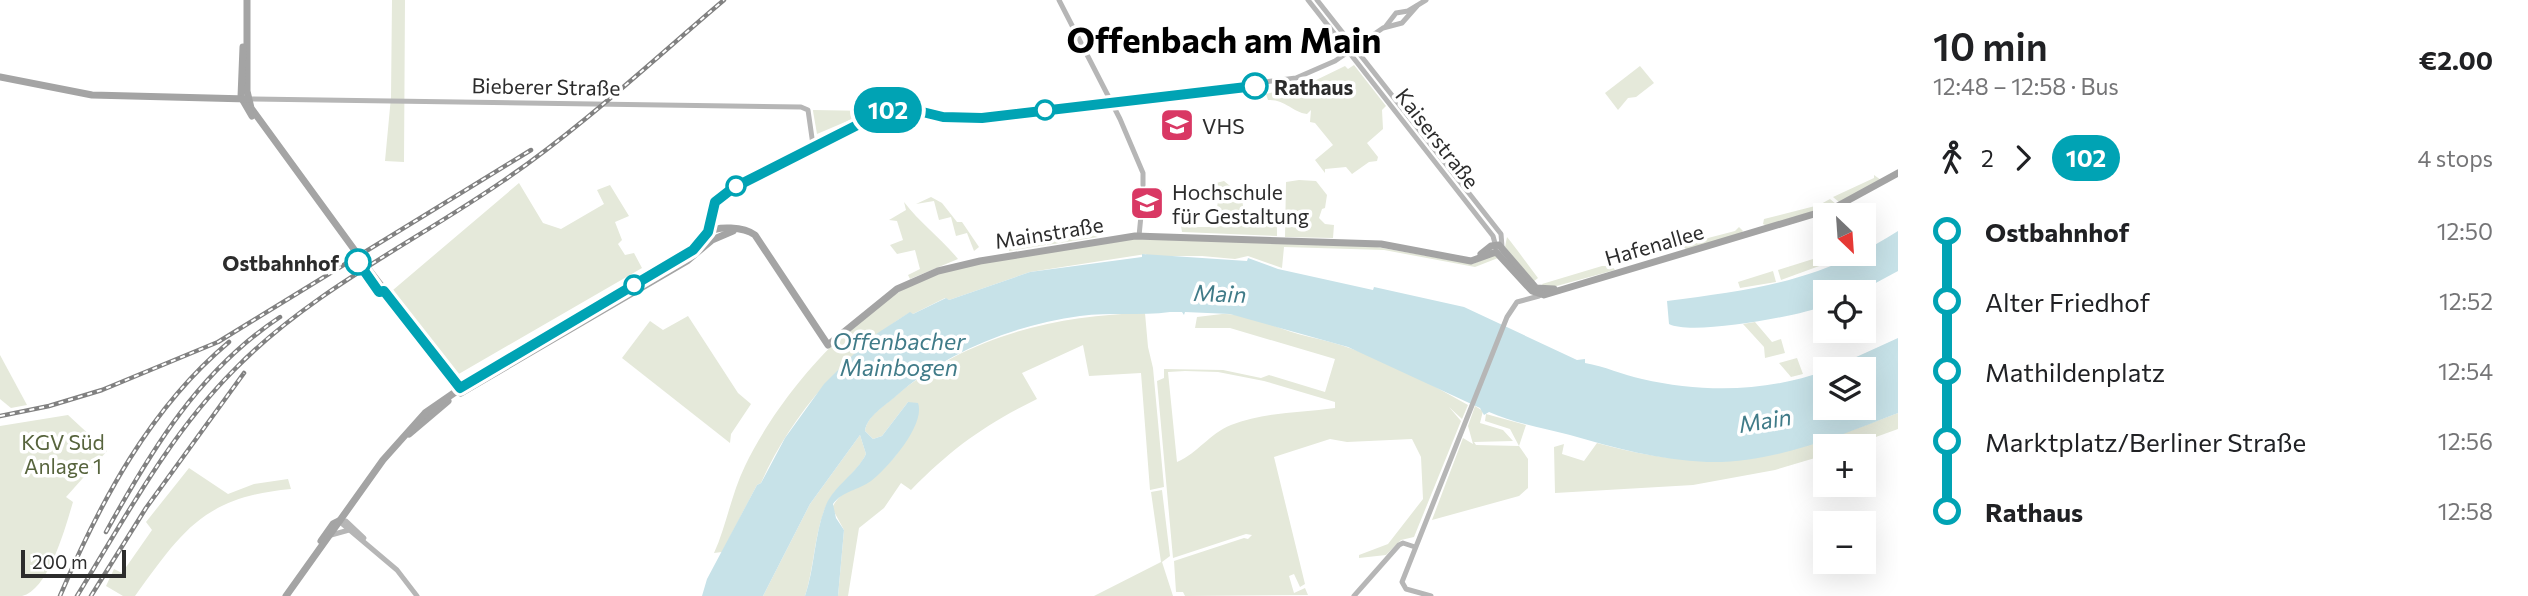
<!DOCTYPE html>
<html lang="en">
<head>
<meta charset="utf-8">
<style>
  :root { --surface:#fff; --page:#f2f2f2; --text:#202124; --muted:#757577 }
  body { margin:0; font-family:Commissioner,sans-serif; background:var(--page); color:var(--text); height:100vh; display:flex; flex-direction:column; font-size:26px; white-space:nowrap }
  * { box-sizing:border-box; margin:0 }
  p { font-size:23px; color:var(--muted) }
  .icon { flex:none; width:38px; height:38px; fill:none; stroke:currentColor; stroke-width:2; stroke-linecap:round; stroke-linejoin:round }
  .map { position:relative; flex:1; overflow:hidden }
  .drawer { display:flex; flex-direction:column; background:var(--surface); width:630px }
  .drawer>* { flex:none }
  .badge { padding:0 14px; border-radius:23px; font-size:24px; line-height:46px }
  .needle { width:46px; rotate:155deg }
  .buttons { position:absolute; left:1813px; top:203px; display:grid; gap:14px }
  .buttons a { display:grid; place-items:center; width:63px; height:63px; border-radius:0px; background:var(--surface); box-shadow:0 7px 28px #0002; font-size:35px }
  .scale { position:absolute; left:21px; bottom:18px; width:105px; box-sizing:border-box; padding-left:7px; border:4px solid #2c2c2c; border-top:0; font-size:19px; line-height:24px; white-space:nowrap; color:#2c2c2c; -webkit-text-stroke:5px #fff; paint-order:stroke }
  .map>.badge { position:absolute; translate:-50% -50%; box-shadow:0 0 0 4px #fff }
  .legs { display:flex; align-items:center; gap:10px; height:77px; padding:0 35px; font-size:23px }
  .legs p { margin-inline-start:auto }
  .headline { display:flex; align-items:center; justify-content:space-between; height:119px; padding:0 35px }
  h1 { font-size:38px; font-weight:600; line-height:52px }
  ul { padding:0 35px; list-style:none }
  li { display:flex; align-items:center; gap:24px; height:70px; font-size:26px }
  li i { display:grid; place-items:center; width:10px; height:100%; margin:0 9px; background:currentColor }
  li i::after { content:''; width:18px; height:18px; margin:-9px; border:5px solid; border-radius:50%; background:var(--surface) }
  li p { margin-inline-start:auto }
  li:first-child i { background:linear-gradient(#0000 50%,currentColor 0) }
  li:last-child i { background:linear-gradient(currentColor 50%,#0000 0) }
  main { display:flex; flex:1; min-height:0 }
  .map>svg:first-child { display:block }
  .green { fill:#e5e9da; fill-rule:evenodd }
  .water { fill:#c7e2e8 }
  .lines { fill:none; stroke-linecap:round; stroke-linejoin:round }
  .primary-tunnel { stroke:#d5d5d5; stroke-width:7; stroke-dasharray:7 3.5; stroke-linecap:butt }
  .secondary { stroke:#b6b6b6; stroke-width:5 }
  .primary { stroke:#a4a4a4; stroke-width:7 }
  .rail-casing { stroke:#818181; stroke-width:4.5 }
  .rail { stroke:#fff; stroke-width:2; stroke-dasharray:5; stroke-linecap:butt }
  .line-1-casing { stroke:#fff; stroke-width:16 }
  .line-1 { stroke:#00a3b4; stroke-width:10 }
  .stop-1-dot { fill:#fff; stroke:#00a3b4; stroke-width:3.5 }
  .labels { text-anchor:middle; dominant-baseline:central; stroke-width:7; stroke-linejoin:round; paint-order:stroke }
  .street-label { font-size:21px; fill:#2c2c2c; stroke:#fff }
  .stop-label { font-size:21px; font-weight:bold; fill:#2c2c2c; stroke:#fff; text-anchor:start }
  .poi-label { font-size:21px; fill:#2c2c2c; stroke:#fff; text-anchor:start }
  .park-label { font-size:21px; fill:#57643d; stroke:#fff }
  .water-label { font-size:23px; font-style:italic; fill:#407b88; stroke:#fff }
  .town-label { font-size:35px; font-weight:bold; fill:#000; stroke:#fff }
</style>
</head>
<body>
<main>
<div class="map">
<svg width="1898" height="596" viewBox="0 0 1898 596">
  <rect width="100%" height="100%" fill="#fff"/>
  <g class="green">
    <polygon points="392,0 405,0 404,162 385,161 391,97"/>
    <path d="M1354 65 1386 106 1382 110 1383 129 1367 143 1378 157 1377 161 1369 162 1352 174 1346 167 1325 169V173L1315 160 1333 145 1315 123 1310 122 1311 110 1307 114C1292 112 1285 99 1268 100L1266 94 1310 83 1345 66 1348 69Z"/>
    <polygon points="1640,66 1654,83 1636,97 1628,98 1618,110 1605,93"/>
    <polygon points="813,111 813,110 871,111 817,134"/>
    <polygon points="1874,175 1881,180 1839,202 1833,197 1874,178"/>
    <polygon points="1299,180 1316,181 1327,195 1325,208 1322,209 1319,218 1325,224 1334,225 1333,238 1285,237 1286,182"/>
    <polygon points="1224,181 1241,195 1245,216 1251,222 1277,223 1277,236 1182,232 1180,220 1191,227 1209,227 1215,220 1219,195 1212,184"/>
    <polygon points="519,183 543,223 561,229 604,204 597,190 610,185 629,216 615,222 622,240 618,244 625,255 634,253 642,268 457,375 393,290"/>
    <polygon points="931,197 942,203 957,222 962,222 979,247 974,251 967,233 956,236 951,217 939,220 934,201 916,204"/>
    <polygon points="1830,199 1836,204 1767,226 1763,224 1764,219 1819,205"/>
    <path d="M904 202C920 223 941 238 958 259L910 279 908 275 920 269 915 250 897 254 890 245 903 240 897 221 889 220 906 210Z"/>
    <polygon points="1739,227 1743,231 1740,234 1687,250 1681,245 1735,231"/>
    <polygon points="1041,231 1046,245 1009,251 1009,244"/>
    <polygon points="1091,235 1098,237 1047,245 1047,240"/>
    <path d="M1507 237C1517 249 1527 264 1538 278L1533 282 1505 247Z"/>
    <path d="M1134 239 1371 246 1473 264 1495 254 1498 258 1475 267 1384 250 1284 247 1282 268 1248 256 1235 259 1202 256H1147L1146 254 1030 272 949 300 945 298 913 314 909 313C847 351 791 415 761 483L757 485 722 552 714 553C726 527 731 495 745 466 780 393 862 297 941 273 1003 254 1071 250 1134 239Z"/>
    <polygon points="1829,254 1852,254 1781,280 1778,270"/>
    <polygon points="1602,266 1612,266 1615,270 1553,287 1544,287 1542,284"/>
    <polygon points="1773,271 1776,282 1740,288 1738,282"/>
    <path d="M1145 313 1148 347 1153 368 1164 487 1150 490 1141 373 1089 376 1083 345 1022 373 1037 399C986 424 952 448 911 490L901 483 884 508 859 528 848 596H838L844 530 832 508C845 480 889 476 901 446 906 433 906 416 908 402L882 436 873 439 865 431C867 417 881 408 892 399 962 338 1053 315 1145 313Z"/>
    <path d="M1222 314C1252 313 1281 331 1310 337 1367 349 1418 377 1468 405L1462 419 1449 407 1461 421 1414 537 1401 540 1386 555 1359 558V555L1388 544 1423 499 1421 457 1412 439 1347 442 1330 439 1274 457 1305 584 1300 587 1294 574 1289 576 1294 593 1305 588 1308 595 1185 596 1183 592H1176L1174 561 1244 538 1248 539 1252 535 1246 534 1173 558 1157 381 1164 378V369L1223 370 1261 378 1269 375 1325 392 1335 359 1230 328H1195L1197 317ZM1185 371 1218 372 1264 381 1335 402V408C1300 413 1264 412 1231 425 1209 434 1198 453 1177 462L1168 372Z"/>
    <polygon points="688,316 738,393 751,404 731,434 730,443 622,358 650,321 663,330"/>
    <polygon points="1755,322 1772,342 1781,339 1785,353 1765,358 1764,347 1743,324"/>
    <polygon points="0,355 27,405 11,408 0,399"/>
    <polygon points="1797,358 1803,374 1791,377 1779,363"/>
    <polygon points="1475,406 1483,411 1480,423 1503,430 1513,441 1474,442 1476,445 1519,446 1510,429 1485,421 1486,414 1526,425 1519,446 1528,459 1528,488 1519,496 1432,520 1463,438 1473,444 1468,426"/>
    <path d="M1898 413V429L1851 446H1825V455L1775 470 1693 485 1555 493 1554 447 1564 444 1562 454 1584 461 1597 443C1717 477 1786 456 1898 413Z"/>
    <path d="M68 415 107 451 66 497 73 502C66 525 49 590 22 596 16 596 7 596 0 596V426Z"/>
    <path d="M860 435 866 454C856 475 832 488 824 511 814 538 814 568 805 596H763L810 504Z"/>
    <path d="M189 468 228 494 254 484 288 479 291 489C204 497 183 530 135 596H123L106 586 114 569 122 573 152 530 146 522Z"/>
    <polygon points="1162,490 1170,556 1162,562 1173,596 1094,596 1161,562 1151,492"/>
  </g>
  <g class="water">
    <path d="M1898 231V271L1859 292H1825V306C1798 316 1692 336 1669 324L1667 301C1759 289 1820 281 1898 231Z"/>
    <path d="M1142 254 1247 261 1248 258 1278 269 1373 290 1374 287 1464 307 1577 360 1585 359V363C1604 366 1623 375 1642 379 1704 393 1766 392 1825 371V408H1864V369H1830L1898 338V413C1839 436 1772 464 1707 462 1659 460 1615 448 1570 435 1544 428 1513 423 1489 412L1484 415 1480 408 1348 347 1230 314 1185 312 1184 315 1182 312H1170C1141 316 1110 312 1080 316 1014 325 946 352 896 396 885 406 867 416 865 431L873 439 882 436 908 402 918 403C926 424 888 468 871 481 859 490 842 491 833 504L836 518 844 530 838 596H805C815 567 814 534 826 505 835 485 856 474 866 454L860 435 810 504 763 596H702L707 579 757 485 761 483 785 438 824 384 870 338 910 312 913 314 946 298 949 300 1030 272 1142 257Z"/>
  </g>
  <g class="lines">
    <polyline class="primary-tunnel" points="356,252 369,270"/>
    <g class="secondary">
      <polyline points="1059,0 1120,119 1143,173 1143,185"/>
      <polyline points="1308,0 1493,236 1496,247"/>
      <polyline points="1317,0 1501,234 1502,247"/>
      <polyline points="1386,26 1396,13 1408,11 1426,0"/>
      <polyline points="248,99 801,107 808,110 813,145"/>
      <polyline points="729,191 776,170 824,139 891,108 913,109 948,117 982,118 1296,78 1335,61 1383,28 1402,23 1417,6"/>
      <polyline points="1139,236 1143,195"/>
      <polyline points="705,244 714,205 731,189"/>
      <polyline points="339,521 397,570 417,596"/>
      <polyline points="339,521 346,521 364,538"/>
      <polyline points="331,535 349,530"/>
      <polyline points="1354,596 1399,545 1403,543 1415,547"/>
      <polyline points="1431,596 1406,589 1402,582 1507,317 1517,302 1539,296"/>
    </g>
    <g class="primary">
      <polyline points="247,0 247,91 251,108 356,252"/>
      <polyline points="243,47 241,97 252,116"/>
      <polyline points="0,77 92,95 248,99"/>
      <polyline points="1481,254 1491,246 1499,245 1536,288 1554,289"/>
      <polyline points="369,270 460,388"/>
      <polyline points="461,393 687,261 712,240 733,231"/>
      <polyline points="409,434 448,401"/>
      <polyline points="321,541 333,524 339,521"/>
      <path d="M286 596 383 460 425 413 467 384 688 254C695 248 699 238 706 233 718 225 744 227 755 235L828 345 897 289 938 271 980 261 1135 236 1381 244 1471 261 1496 252 1532 291 1544 295 1834 208 1898 173"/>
    </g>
    <g class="rail-casing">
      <g id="rail">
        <polyline points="0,416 49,406 102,390 218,342 531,150"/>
        <path d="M106 532C152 449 199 371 280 317"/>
        <path d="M60 596C100 502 150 408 229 342"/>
        <path d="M77 596C125 518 169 435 234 370 311 291 413 243 503 181 581 128 652 61 724 0"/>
        <polyline points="91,596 146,508 244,373"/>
      </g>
    </g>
    <use href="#rail" class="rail"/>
  </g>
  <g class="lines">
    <g class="line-1-casing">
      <polyline id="line-1" points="358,262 379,292 384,291 460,388 693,250 708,232 715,202 733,188 885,111 902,107 943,117 982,118 1255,86"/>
    </g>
    <use href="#line-1" class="line-1"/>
  </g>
  <defs>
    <g id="university-square" transform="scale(1.75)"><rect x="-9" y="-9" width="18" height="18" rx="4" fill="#d93864" stroke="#fff"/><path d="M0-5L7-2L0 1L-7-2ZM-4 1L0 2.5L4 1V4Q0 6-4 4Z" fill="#fff"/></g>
  </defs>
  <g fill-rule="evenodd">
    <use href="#university-square" x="1177" y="125"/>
    <use href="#university-square" x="1147" y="203"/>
  </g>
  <g class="stop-1-dot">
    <circle cx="1255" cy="86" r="12"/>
    <circle cx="1045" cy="110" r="9"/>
    <circle cx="736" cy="186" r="9"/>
    <circle cx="358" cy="262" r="12"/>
    <circle cx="634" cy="285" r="9"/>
  </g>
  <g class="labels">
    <g class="street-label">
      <text transform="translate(546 86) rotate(1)">Bieberer Straße</text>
      <text transform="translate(1438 138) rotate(52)">Kaiserstraße</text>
      <text transform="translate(1049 232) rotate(-9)">Mainstraße</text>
      <text transform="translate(1654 244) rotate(-16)">Hafenallee</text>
    </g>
    <g class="stop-label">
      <text x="1274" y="86">Rathaus</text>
      <text x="339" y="262" text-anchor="end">Ostbahnhof</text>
    </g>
    <g class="poi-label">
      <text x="1202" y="125">VHS</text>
      <text x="1172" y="191">Hochschule<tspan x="1172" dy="24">für Gestaltung</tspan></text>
    </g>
    <g class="park-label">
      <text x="63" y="441">KGV Süd<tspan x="63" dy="24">Anlage 1</tspan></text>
    </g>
    <g class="water-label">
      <text transform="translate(1220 293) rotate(2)">Main</text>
      <text x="899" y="341">Offenbacher<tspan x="899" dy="26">Mainbogen</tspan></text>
      <text transform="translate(1765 420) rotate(-9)">Main</text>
    </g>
    <g class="town-label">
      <text x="1224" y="38">Offenbach am Main</text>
    </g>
  </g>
</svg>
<div class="buttons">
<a><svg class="needle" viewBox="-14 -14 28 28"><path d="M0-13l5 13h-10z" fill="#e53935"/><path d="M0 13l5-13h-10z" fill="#757577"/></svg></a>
<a><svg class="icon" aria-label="locate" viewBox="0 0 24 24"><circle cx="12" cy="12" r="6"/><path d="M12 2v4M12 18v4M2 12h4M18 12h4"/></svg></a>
<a><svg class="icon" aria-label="layers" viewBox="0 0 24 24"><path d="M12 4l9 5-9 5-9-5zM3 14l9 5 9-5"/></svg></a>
<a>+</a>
<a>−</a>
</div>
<div class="scale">200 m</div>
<b class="badge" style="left:888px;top:110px;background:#00a3b4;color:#fff">102</b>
</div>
<section class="drawer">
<div class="headline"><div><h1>10 min</h1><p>12:48 – 12:58 · Bus</p></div><b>€2.00</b></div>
<div class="legs"><svg class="icon" aria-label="walk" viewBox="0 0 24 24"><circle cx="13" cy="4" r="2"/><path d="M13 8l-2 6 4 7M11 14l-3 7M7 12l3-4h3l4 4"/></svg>2<svg class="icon" aria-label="forward" viewBox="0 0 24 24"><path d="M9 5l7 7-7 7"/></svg><b class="badge" style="background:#00a3b4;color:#fff">102</b><p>4 stops</p></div>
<ul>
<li><i style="color:#00a3b4"></i><b>Ostbahnhof</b><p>12:50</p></li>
<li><i style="color:#00a3b4"></i><span>Alter Friedhof</span><p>12:52</p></li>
<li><i style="color:#00a3b4"></i><span>Mathildenplatz</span><p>12:54</p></li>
<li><i style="color:#00a3b4"></i><span>Marktplatz/Berliner Straße</span><p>12:56</p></li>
<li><i style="color:#00a3b4"></i><b>Rathaus</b><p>12:58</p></li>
</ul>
</section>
</main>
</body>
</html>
